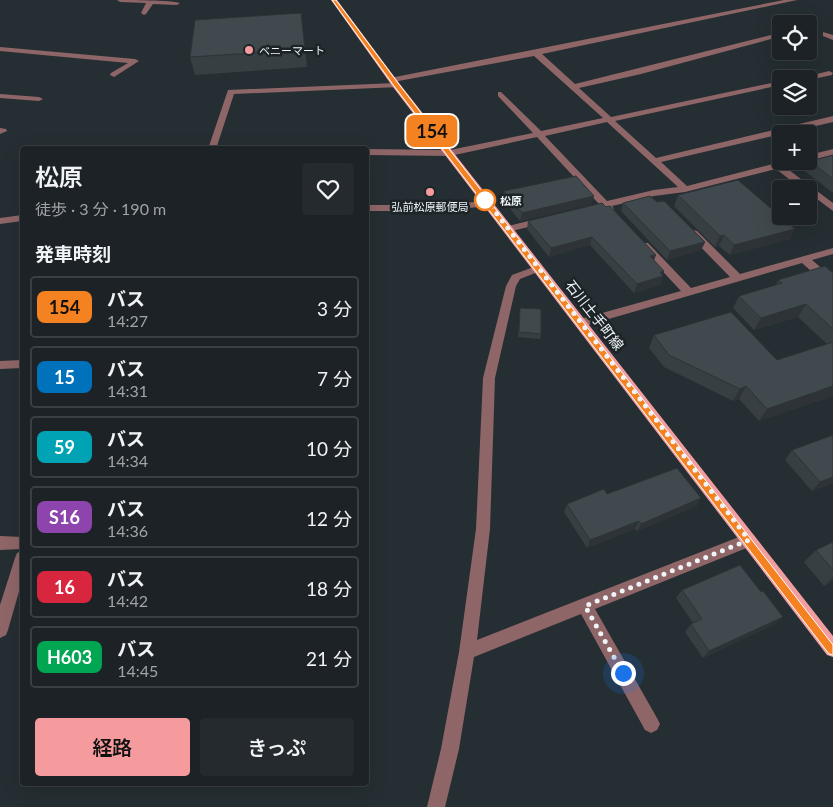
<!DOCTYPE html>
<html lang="ja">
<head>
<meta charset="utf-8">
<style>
  :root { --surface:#1c2226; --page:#252a2e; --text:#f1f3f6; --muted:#a0a4a7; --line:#3a3f43; --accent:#f59b9d }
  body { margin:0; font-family:Lato,"Noto Sans JP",sans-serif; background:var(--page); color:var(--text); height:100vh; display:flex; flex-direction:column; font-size:19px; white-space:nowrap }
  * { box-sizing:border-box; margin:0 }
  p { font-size:16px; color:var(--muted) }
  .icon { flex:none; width:28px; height:28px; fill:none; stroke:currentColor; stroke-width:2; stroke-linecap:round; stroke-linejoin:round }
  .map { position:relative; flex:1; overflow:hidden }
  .details { position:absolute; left:20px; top:146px; width:349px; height:640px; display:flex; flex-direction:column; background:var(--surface); border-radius:5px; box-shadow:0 5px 20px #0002,0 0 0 1px var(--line) }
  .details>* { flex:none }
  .badge { padding:0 10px; border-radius:8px; font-size:18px; line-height:32px }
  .controls { position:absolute; left:772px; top:15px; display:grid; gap:10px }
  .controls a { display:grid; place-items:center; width:45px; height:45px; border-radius:5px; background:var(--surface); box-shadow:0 5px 20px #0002,0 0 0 1px var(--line); font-size:25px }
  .you { position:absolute; width:25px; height:25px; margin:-12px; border:4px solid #fff; border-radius:50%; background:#1a73e8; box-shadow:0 0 0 8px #1a73e833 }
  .map>.badge { position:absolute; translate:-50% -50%; box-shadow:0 0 0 2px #fff }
  h2 { padding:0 15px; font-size:19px; line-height:45px }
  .round { display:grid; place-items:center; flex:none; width:52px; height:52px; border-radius:5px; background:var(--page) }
  .summary { display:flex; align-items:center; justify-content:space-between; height:85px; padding:0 15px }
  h1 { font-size:24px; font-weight:600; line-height:38px }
  .cta { display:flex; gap:10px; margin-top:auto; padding:10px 15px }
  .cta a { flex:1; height:58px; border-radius:5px; background:var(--accent); color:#111; font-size:20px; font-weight:600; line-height:58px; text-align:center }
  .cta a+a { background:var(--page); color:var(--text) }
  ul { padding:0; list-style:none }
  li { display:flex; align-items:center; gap:15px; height:62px; margin:0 10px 8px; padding:0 5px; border:2px solid var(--line); border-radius:5px }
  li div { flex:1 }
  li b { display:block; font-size:19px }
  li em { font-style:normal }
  li .badge { min-width:55px; font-weight:700; text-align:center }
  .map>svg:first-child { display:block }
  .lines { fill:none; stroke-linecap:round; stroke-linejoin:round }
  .minor { fill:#8f6667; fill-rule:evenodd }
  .major { fill:#f29ea0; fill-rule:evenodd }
  .wall { fill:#373f42 }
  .shaded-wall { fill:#2d3336 }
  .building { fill:#40494d; stroke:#2d3336 }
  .line { fill:#f58220; stroke:#fff }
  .walk { stroke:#eef4f7; stroke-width:5; stroke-dasharray:0 9 }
  .poi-dot { fill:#f59b9d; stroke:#1c2428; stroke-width:2 }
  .stop-dot { fill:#fff; stroke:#f58220; stroke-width:2.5 }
  .labels { text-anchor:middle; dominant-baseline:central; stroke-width:5; stroke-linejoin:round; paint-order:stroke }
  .far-poi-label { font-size:11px; fill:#eef4f7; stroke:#1c2428; text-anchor:start }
  .far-stop-label { font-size:11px; font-weight:bold; fill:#eef4f7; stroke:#1c2428; text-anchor:start }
  .street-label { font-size:14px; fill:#eef4f7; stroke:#1c2428 }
</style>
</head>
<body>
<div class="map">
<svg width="833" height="807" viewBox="0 0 833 807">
  <rect width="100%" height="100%" fill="#252e32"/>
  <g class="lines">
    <g class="minor">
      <path d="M117 0C131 0 169 0 180 3L177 5 153 4 146 14 144 15 141 13 146 3 120 2Z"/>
      <path d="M784 0H797L542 54 575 84 771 35V39L641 74 579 88 611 117 781 81V85L615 121 656 158 833 116V122L661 162 687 186 785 161H801L785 167 833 203V211L809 193V189H802L776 169 685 192 654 196 612 206 614 209 609 212 603 208 585 211V207L599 204 537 137 450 156 366 155V149L450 150 533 133 498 96V92H501L541 131 603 118 534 56 393 82H390V78ZM607 122 678 187 654 190 607 201 545 136Z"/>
      <polygon points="823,32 833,35 833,40 823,36"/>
      <polygon points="0,47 135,59 139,61 114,77 110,75 111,73 128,63 0,51"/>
      <polygon points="829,71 833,73 832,75 809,80 797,79"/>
      <polygon points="396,83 399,83 399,87 234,94 216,149 208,149 228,90"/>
      <polygon points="0,94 39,97 43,99 39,101 0,98"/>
      <polygon points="0,128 6,129 7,131 0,134"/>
      <polygon points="833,149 833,155 809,161 809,155"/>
      <polygon points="489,201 494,204 492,206 431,211 366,211 366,205 431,205"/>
      <polygon points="22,215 22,221 0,224 0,218"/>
      <polygon points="545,217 550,220 548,222 508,232 503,229 504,227"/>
      <polygon points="693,230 697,231 740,274 833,248 833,254 812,260 833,278 833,288 829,287 802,263 581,327 577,326 575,323 577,320 681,291 640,247 640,243 648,243 691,288 730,277 689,235 688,233"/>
      <polygon points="539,265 544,268 543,270 520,279 516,286 495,378 490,529 477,640 749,533 754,535 756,540 754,545 595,609 657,718 660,724 657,730 651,733 645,730 581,614 474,657 459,749 445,807 427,807 441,749 459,652 476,529 483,378 506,286 512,275"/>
      <polygon points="22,360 22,368 0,369 0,361"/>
      <polygon points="0,536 22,537 22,549 0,550"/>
      <polygon points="22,551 22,581 8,630 6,635 0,638 0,605 15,558 17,553"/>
    </g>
    <polygon class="major" points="331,0 337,0 399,83 833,636 833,657 827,655 393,87"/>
  </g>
  <g class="wall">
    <polygon points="301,13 307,67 195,75 190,57"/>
    <polygon points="833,155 833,193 805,171 810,161"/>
    <polygon points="504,191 592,204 520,221 503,200"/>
    <polygon points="678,195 790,239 730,255 719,246 715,247 674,206"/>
    <polygon points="657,202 705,242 701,250 667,260 621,211 623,203"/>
    <polygon points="602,203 654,260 663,276 660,285 634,293 590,245 549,257 527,229 528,221"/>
    <polygon points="833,273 833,396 759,421 739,399 733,401 664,367 649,348 654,335 777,360 827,344 798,317 754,330 733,308 739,296 776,285 778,280"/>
    <polygon points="520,308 541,334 540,339 518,337"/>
    <polygon points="833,435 833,483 812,491 785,460 792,450"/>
    <polygon points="607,494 697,506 637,531 635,529 587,548 564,512 567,504"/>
    <polygon points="833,542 833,581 824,586 804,562 816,550"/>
    <polygon points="682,590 761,592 783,617 775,624 703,658 685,632 691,624 693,623 676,598"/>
  </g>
  <g class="shaded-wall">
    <polygon points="594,196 592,204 520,221 522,213"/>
    <polygon points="795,229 790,239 730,255 734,245"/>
    <polygon points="724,235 719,246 715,247 720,236"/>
    <polygon points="592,237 590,245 549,257 551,248"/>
    <polygon points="705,242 701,250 667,260 670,251"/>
    <polygon points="656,255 653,263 650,256"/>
    <polygon points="664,271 660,285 634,293 637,284"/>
    <polygon points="806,304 798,317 754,330 761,318"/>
    <polygon points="746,386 739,399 733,401 740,389"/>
    <polygon points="833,386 833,396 759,421 767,409"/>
    <polygon points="833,477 833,483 812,491 820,482"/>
    <polygon points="701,498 697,506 637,531 641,524"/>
    <polygon points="639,521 635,529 587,548 590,540"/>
    <polygon points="833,577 833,581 824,586"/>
    <polygon points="783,617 775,624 703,658 709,651"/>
  </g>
  <g class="building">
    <polygon points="301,13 305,50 190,57 195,20"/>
    <polygon points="833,155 833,179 810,161"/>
    <polygon points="576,176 594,196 522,213 504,191"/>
    <polygon points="738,180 795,229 734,245 724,235 720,236 678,195"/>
    <polygon points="650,196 657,202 664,201 705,242 670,251 623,203"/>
    <polygon points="602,203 606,207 610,206 656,255 650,256 664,271 660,272 663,276 637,284 592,237 551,248 528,221"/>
    <polygon points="825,266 833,273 833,329 806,304 761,318 739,296 782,283 778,280"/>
    <polygon points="520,308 541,309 541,334 519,332"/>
    <polygon points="731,312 777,360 833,342 833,386 767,409 746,386 740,389 669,355 654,335"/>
    <polygon points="833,435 833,477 820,482 792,450"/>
    <polygon points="677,468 701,498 641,524 639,521 590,540 567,504 604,489 607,494"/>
    <polygon points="833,542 833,570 816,550"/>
    <polygon points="740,565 761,592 763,591 783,617 709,651 691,624 702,619 682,590"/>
  </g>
  <polygon class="line" points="332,0 336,0 398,83 833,645 833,655 829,654 394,86"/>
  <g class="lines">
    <polyline class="walk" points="485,200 483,196 749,540 585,606 623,673"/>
  </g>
  <g class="poi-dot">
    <circle cx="249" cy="50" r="5"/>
    <circle cx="430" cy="192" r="5"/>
  </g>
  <circle class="stop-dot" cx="485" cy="200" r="10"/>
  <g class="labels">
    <g class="far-poi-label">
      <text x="259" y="50">ベニーマート</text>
      <text x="430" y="206" text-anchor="middle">弘前松原郵便局</text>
    </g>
    <g class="far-stop-label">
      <text x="500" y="200">松原</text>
    </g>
    <g class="street-label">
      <text transform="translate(595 315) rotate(52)">石川土手町線</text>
    </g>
  </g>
</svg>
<div class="controls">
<a><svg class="icon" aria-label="locate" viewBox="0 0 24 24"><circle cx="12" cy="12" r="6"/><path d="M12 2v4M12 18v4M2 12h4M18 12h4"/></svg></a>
<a><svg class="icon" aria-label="layers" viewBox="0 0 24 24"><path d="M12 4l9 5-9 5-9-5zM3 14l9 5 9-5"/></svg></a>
<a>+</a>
<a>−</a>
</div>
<div class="you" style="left:623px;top:673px"></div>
<b class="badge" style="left:432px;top:131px;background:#f58220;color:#111">154</b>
<section class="details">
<div class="summary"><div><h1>松原</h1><p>徒歩 · 3 分 · 190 m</p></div><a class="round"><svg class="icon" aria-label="heart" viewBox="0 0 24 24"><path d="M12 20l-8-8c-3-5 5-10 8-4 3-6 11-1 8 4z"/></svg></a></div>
<h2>発車時刻</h2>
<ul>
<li><span class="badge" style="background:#f58220;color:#111">154</span><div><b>バス</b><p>14:27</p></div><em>3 分</em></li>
<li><span class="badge" style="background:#0072bc;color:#fff">15</span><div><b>バス</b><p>14:31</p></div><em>7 分</em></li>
<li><span class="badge" style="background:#00a3b4;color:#fff">59</span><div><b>バス</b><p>14:34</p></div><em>10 分</em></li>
<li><span class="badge" style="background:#8e44ad;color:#fff">S16</span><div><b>バス</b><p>14:36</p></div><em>12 分</em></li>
<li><span class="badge" style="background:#d7263d;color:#fff">16</span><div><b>バス</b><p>14:42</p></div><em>18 分</em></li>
<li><span class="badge" style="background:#00a651;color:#fff">H603</span><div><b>バス</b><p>14:45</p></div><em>21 分</em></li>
</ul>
<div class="cta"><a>経路</a><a>きっぷ</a></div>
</section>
</div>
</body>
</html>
